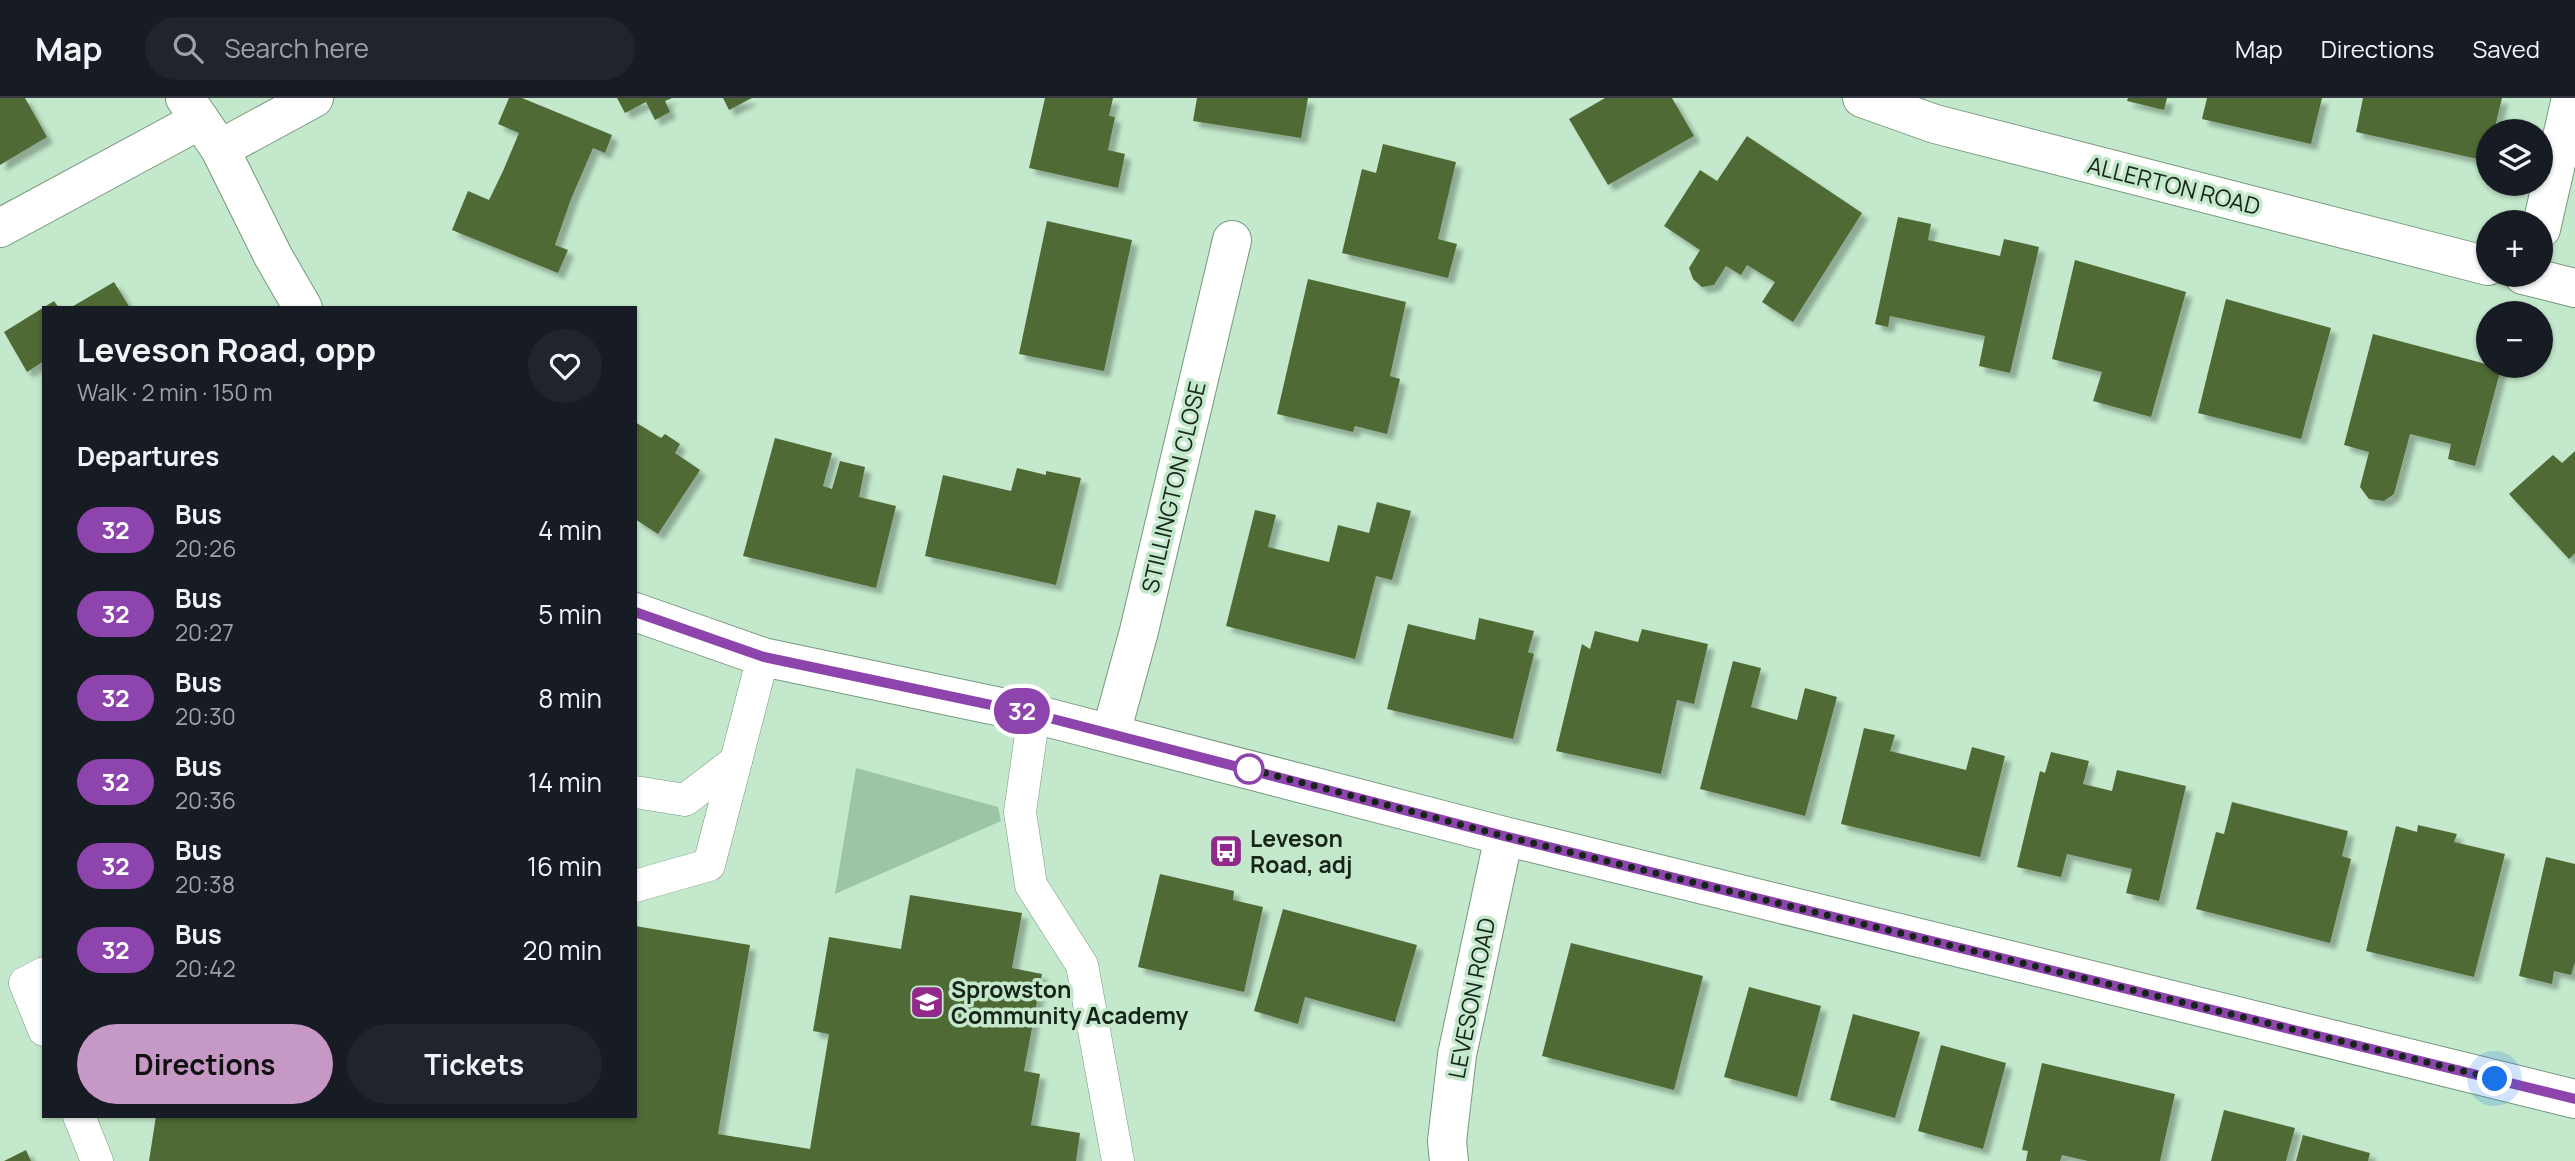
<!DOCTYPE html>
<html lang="en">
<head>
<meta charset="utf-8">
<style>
  :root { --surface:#171b24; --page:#20242c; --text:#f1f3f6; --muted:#9ea1a6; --line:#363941; --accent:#c698c6 }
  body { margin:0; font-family:Manrope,sans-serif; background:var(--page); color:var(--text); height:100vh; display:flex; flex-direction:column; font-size:26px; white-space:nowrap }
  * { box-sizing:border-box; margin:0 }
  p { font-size:23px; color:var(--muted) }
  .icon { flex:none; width:38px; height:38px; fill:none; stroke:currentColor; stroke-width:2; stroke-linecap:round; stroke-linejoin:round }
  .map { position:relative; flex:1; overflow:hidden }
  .drawer { position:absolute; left:42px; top:208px; width:595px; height:812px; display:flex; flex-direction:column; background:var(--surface); border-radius:0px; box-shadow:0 2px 5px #0004 }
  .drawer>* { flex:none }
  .badge { padding:0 14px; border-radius:23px; font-size:24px; line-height:46px }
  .fabs { position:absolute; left:2476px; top:21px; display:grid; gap:14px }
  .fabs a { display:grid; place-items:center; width:77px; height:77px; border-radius:50%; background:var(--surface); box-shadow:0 2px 5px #0004; font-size:35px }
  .you { position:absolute; width:35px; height:35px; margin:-18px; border:5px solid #fff; border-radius:50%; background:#1a73e8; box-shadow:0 0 0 10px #1a73e833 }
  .map>.badge { position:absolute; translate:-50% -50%; box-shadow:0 0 0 4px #fff }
  h2 { padding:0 35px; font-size:26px; line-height:63px }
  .round { display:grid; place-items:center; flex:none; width:74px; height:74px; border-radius:37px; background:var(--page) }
  .head { display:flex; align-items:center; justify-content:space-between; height:119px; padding:0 35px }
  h1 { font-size:33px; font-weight:700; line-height:52px }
  .primary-button { display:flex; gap:14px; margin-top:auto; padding:14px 35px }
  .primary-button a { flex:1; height:80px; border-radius:42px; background:var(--accent); color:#111; font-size:28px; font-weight:700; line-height:80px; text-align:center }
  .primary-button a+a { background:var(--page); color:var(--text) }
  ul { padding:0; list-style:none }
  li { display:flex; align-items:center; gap:21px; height:84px; padding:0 35px }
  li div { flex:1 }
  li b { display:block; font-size:26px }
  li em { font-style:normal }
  li .badge { min-width:77px; font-weight:700; text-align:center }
  header { display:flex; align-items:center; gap:42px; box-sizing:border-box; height:98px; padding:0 35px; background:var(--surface); border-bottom:2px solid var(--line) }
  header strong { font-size:33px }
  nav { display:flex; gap:38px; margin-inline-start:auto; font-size:24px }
  .search { width:490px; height:63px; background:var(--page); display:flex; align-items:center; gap:18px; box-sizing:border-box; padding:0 24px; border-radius:38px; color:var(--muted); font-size:26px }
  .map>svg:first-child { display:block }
  .green { fill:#9bc5a4 }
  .building { fill:#506b35; filter:url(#shadow) }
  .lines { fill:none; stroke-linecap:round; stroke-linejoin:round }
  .lane-casing { stroke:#76987e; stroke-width:33 }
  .street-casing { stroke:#76987e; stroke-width:40 }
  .lane { stroke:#fff; stroke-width:32 }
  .street { stroke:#fff; stroke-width:38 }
  .line-casing { stroke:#fff; stroke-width:16 }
  .line { stroke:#8e44ad; stroke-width:10 }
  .walk { stroke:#17241a; stroke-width:7; stroke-dasharray:0 12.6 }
  .stop-dot { fill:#fff; stroke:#8e44ad; stroke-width:3.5 }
  .labels { text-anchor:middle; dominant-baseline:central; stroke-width:7; stroke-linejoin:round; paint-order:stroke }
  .street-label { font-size:23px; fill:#17241a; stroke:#c3e8cb }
  .poi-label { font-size:23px; font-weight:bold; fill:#17241a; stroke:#c3e8cb; text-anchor:start }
</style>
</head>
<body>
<header>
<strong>Map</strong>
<div class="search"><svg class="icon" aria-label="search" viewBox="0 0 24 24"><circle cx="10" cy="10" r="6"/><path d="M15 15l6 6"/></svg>Search here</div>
<nav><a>Map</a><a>Directions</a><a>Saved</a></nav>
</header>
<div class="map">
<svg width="2575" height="1063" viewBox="0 0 2575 1063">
  <defs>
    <filter id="shadow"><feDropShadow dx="6" dy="6" stdDeviation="2" flood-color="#0004"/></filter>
  </defs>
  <rect width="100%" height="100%" fill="#c3e8cb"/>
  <polygon class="green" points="856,670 998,709 1001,723 835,796"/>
  <g class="building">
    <polygon points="0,0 25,0 47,39 0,67"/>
    <polygon points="509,0 522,0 612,37 605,55 593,50 571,101 555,147 568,152 558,175 452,132 468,93 489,102 503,73 519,35 498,26"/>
    <polygon points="617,0 672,0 665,3 670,14 655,22 646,4 625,15"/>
    <polygon points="723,0 752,0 729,12"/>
    <polygon points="1045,0 1113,0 1109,18 1115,19 1108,52 1125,56 1118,90 1029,70"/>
    <polygon points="1197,0 1308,0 1301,40 1193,23"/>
    <polygon points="1605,0 1672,0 1694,38 1608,87 1569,21"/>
    <polygon points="2128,0 2167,0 2164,12 2127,3"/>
    <polygon points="2207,0 2322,0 2311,46 2202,21"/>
    <polygon points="2363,0 2502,0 2494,33 2488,33 2487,63 2356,34"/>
    <polygon points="1747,38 1862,115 1793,224 1762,204 1775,184 1747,167 1741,177 1726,168 1714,187 1702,189 1693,181 1689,170 1700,152 1664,128 1700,72 1717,83"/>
    <polygon points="1383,46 1456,64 1438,141 1457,146 1448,180 1342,155 1362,71 1376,75"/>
    <polygon points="1898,119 1931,126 1928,142 2000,158 2004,141 2039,149 2010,275 1979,268 1985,238 1890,218 1888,229 1875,226"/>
    <polygon points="1047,123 1132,142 1104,273 1019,256"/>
    <polygon points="2075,162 2186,194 2151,319 2093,303 2102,274 2052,261"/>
    <polygon points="1308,181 1406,204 1390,278 1400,281 1387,336 1355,328 1353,334 1277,316"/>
    <polygon points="114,184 130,210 70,210"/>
    <polygon points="2226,201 2331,230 2301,341 2198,315"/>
    <polygon points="54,203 59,210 44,210 44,263 27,274 4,234"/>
    <polygon points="2373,236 2501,270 2475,368 2448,361 2451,346 2410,336 2394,396 2384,403 2369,401 2360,389 2369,354 2344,347"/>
    <polygon points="635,324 661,340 665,336 680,346 675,355 700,372 658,436 635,421"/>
    <polygon points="775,340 832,355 823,388 832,391 840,363 865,369 859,399 896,408 876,490 743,458"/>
    <polygon points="2575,353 2575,455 2569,461 2509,396 2553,357 2562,365"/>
    <polygon points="1017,370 1046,377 1046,373 1081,380 1056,487 925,458 943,377 1011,393"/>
    <polygon points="1377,404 1411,413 1392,482 1376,478 1355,561 1226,528 1255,412 1276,417 1268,449 1329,464 1338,427 1369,435"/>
    <polygon points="1479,520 1534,533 1528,554 1534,556 1513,641 1387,611 1408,526 1475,542"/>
    <polygon points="1642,531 1708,546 1694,606 1677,602 1661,676 1556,653 1582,546 1590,551 1595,533 1638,544"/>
    <polygon points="1733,563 1761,570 1751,609 1797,622 1805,590 1837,599 1805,718 1700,691"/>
    <polygon points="1864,630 1895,637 1890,653 1966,672 1972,649 2005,658 1980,759 1841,726"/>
    <polygon points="2051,654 2089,663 2083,686 2112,693 2117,672 2186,688 2159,803 2126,795 2132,771 2067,756 2061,779 2017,769 2040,673 2045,675"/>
    <polygon points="2232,704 2348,733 2342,758 2351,761 2330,845 2196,811 2216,734 2224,736"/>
    <polygon points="2418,727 2457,736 2454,744 2505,756 2474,879 2366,853 2396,728 2417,734"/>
    <polygon points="2546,759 2575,766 2575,864 2571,877 2554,873 2552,886 2519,878"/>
    <polygon points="1160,776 1234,793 1233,802 1263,809 1244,894 1138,869"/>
    <polygon points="910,797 1022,815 1012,870 1042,876 1024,973 1040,976 1031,1027 1080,1035 1076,1063 149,1063 156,1018 635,1018 635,828 750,847 718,1036 810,1051 829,936 813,933 829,839 901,851"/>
    <polygon points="1283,811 1417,847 1395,924 1305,899 1298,926 1254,913"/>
    <polygon points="1571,845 1703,878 1674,992 1542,958"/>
    <polygon points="1749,889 1821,908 1797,999 1724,979"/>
    <polygon points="1853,916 1920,934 1895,1020 1830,1002"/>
    <polygon points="1941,947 2006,965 1983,1051 1918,1033"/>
    <polygon points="2042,965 2175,996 2160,1063 2088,1063 2062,1057 2060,1063 2026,1063 2028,1053 2022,1052"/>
    <polygon points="2224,1012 2295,1030 2286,1063 2211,1063"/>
    <polygon points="2303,1037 2370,1055 2368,1063 2296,1063"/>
    <polygon points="26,1052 31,1063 4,1063"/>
  </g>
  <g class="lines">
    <g class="lane-casing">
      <g id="lane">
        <polyline points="1034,616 1020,714 1031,787 1082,867 1118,1063"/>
        <polyline points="635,694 685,702 736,663"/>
        <polyline points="635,788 709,767 763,559"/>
        <polyline points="44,875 25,885 44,932"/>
        <polyline points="79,1018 97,1063"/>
      </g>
    </g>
    <g class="street-casing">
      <g id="street">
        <polyline points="185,0 220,51 273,158 303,210"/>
        <polyline points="1862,0 1935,26 2488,168"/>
        <polyline points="220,51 314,0"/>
        <polyline points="0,130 200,22"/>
        <polyline points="2541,131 2571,0"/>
        <polyline points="2523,177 2575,190"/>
        <polyline points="635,514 763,559 1034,616 1504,738 2575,1001"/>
        <polyline points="1111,635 1139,533 1232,142"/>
        <polyline points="1449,1063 1447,1043 1457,957 1504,738"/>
      </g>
    </g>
    <use href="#lane" class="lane"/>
    <use href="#street" class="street"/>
  </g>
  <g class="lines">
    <g class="line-casing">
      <polyline id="line" points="635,514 764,559 1034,616 1504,738 2575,1001"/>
    </g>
    <use href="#line" class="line"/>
    <polyline class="walk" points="1249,671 1239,668 1504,738 2495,981"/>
  </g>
  <defs>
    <g id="bus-square" transform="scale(1.75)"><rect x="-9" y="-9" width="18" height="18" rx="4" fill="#92288b" stroke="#c3e8cb"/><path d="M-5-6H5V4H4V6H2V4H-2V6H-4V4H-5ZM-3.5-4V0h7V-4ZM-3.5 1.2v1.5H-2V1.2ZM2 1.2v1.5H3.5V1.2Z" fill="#fff"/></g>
    <g id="school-square" transform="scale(1.75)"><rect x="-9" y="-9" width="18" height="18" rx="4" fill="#92288b" stroke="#c3e8cb"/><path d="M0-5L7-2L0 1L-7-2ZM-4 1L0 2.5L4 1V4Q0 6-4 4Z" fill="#fff"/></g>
  </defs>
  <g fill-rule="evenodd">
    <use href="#bus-square" x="1226" y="753"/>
    <use href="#school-square" x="927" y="904"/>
  </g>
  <circle class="stop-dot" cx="1249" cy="671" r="14"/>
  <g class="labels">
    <g class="street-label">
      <text transform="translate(2174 87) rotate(14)">ALLERTON ROAD</text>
      <text transform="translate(1173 389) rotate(-77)">STILLINGTON CLOSE</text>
      <text transform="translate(1471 900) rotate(-79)">LEVESON ROAD</text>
    </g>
    <g class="poi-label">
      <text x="1250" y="740">Leveson<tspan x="1250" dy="26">Road, adj</tspan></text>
      <text x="951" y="891">Sprowston<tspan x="951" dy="26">Community Academy</tspan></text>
    </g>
  </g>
</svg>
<div class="fabs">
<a><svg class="icon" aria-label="layers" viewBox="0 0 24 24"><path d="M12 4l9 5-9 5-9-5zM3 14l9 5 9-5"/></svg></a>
<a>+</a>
<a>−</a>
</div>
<div class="you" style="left:2495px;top:981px"></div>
<b class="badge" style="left:1022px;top:613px;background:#8e44ad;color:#fff">32</b>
<section class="drawer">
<div class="head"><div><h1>Leveson Road, opp</h1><p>Walk · 2 min · 150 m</p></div><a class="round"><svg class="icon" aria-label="heart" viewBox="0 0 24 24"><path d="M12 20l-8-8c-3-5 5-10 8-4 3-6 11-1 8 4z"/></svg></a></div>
<h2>Departures</h2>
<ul>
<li><span class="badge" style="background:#8e44ad;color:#fff">32</span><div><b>Bus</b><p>20:26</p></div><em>4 min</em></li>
<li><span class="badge" style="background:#8e44ad;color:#fff">32</span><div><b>Bus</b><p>20:27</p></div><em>5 min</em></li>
<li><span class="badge" style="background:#8e44ad;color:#fff">32</span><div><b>Bus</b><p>20:30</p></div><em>8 min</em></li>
<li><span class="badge" style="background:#8e44ad;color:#fff">32</span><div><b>Bus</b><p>20:36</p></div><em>14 min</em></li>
<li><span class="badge" style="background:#8e44ad;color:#fff">32</span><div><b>Bus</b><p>20:38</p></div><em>16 min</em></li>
<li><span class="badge" style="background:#8e44ad;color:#fff">32</span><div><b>Bus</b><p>20:42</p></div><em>20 min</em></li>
</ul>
<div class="primary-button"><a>Directions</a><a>Tickets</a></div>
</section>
</div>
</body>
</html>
